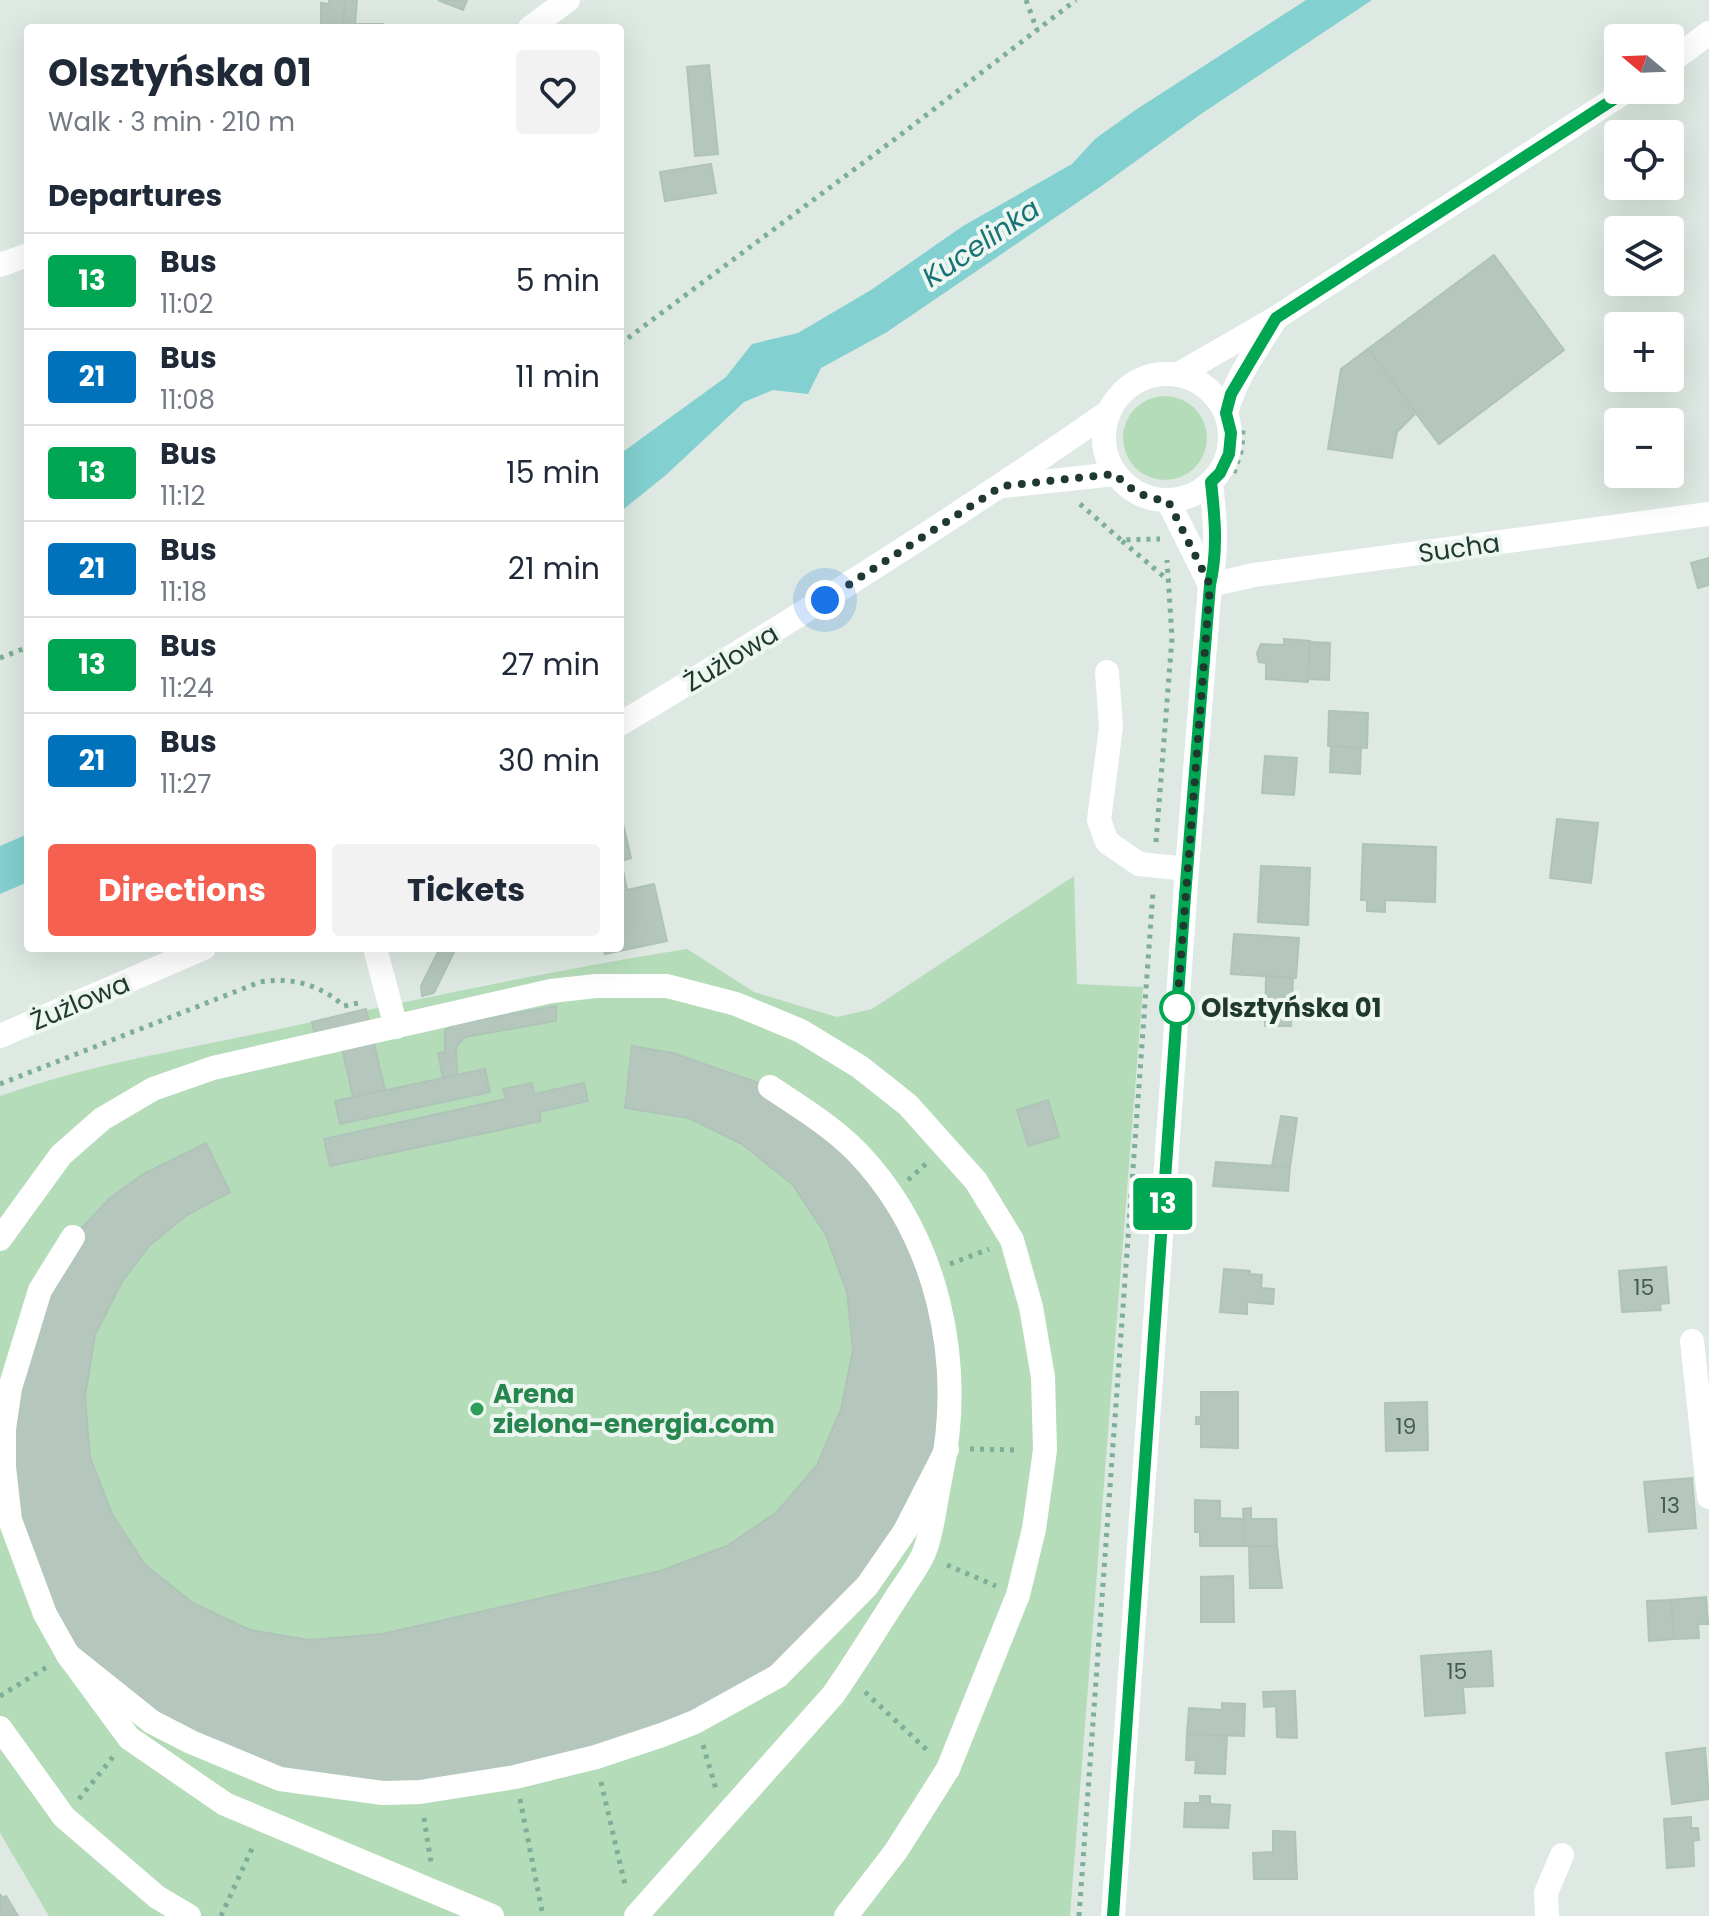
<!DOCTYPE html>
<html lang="en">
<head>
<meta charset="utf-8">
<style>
  :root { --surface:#fff; --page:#f2f2f3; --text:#1f2937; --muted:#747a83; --line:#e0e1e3; --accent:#f56050 }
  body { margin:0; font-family:Poppins,sans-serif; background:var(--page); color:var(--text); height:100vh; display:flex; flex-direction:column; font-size:30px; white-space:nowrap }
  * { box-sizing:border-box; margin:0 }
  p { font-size:26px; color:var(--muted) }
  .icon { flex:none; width:44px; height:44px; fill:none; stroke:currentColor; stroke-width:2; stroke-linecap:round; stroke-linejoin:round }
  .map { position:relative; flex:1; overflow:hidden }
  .panel { position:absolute; left:24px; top:24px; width:600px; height:928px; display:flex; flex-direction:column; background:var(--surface); border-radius:8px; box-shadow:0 8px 32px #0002 }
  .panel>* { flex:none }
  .badge { padding:0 16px; border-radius:6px; font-size:28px; line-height:52px }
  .needle { width:52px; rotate:289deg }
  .controls { position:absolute; left:1604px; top:24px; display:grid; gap:16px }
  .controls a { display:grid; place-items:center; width:80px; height:80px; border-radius:8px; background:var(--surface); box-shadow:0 8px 32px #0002; font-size:40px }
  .you { position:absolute; width:40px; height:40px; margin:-20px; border:6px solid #fff; border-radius:50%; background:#1a73e8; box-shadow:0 0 0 12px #1a73e833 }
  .map>.badge { position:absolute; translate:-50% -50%; box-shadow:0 0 0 4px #fff }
  h2 { padding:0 24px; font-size:30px; line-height:72px }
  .round { display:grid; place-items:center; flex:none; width:84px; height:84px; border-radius:8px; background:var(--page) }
  .head { display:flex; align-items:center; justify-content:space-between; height:136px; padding:0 24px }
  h1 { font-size:38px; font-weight:700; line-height:60px }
  .primary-button { display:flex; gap:16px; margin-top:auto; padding:16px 24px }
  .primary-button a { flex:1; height:92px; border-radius:8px; background:var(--accent); color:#fff; font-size:32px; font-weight:700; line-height:92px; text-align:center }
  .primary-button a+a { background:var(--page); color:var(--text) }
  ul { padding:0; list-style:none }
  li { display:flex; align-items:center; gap:24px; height:96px; padding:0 24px; border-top:2px solid var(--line) }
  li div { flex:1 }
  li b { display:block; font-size:30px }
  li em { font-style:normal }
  li .badge { min-width:88px; font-weight:700; text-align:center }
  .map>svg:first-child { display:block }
  .green { fill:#b5dcb9 }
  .water { fill:#83d0d1 }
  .building { fill:#b5c7bd; stroke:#afc3b8; stroke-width:2 }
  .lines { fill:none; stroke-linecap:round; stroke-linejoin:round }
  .path { stroke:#7dae97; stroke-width:5; stroke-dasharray:4 6; stroke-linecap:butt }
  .minor { stroke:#fff; stroke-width:24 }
  .line-casing { stroke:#fff; stroke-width:18 }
  .line { stroke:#00a651; stroke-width:12 }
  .walk { stroke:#1f392e; stroke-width:8; stroke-dasharray:0 14.4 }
  .stop-dot { fill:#fff; stroke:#00a651; stroke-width:4 }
  .leisure-dot { fill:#2e9e5b; stroke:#edf6f0; stroke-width:3 }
  .labels { text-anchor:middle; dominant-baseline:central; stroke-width:8; stroke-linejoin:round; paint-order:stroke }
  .number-label { font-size:22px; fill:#445c52 }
  .street-label { font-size:26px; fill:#1f392e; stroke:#edf6f0 }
  .stop-label { font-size:26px; font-weight:bold; fill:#1f392e; stroke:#edf6f0; text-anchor:start }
  .leisure-label { font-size:26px; font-weight:bold; fill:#27864d; stroke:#edf6f0; text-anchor:start }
  .water-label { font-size:28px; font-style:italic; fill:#187375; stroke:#edf6f0 }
</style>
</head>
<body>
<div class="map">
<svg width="1709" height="1916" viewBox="0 0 1709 1916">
  <rect width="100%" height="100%" fill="#dde9e2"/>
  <g class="green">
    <circle cx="1165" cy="438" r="42"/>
    <path d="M1074 876 1077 984 1143 987 1070 1916H49L0 1833V1096C87 1065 180 1050 270 1031 409 1001 547 971 687 949L754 992 837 1017 872 1009Z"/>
  </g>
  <g class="water">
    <polygon points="1306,0 1372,0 1201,114 1100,187 887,332 821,368 808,394 773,390 744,402 666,475 620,512 620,454 726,377 752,344 798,333 871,290 963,226 1072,164 1095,139 1134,111"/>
    <polygon points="28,834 28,882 0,894 0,846"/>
  </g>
  <g class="building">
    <polygon points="329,0 345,0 343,28 321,28 321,3 329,4"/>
    <polygon points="345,0 357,0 355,24 383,24 383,28 343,28"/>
    <polygon points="438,0 467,0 463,10"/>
    <polygon points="709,65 718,154 695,156 687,67"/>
    <polygon points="711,164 716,193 665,201 660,172"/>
    <polygon points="1494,255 1564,350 1439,444 1368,349"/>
    <polygon points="1368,349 1416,413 1397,432 1392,458 1328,449 1341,369"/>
    <polygon points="1709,558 1709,585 1698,588 1691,563"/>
    <polygon points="1284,639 1310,641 1308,682 1266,679 1266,663 1259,662 1257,653 1261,644 1284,645"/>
    <polygon points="1310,642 1330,643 1329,680 1308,679"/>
    <polygon points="1329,711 1368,713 1367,748 1328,746"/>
    <polygon points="1331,746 1361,748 1360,774 1330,772"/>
    <polygon points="1265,756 1297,758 1294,795 1262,793"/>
    <polygon points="1557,819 1598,823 1591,883 1550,878"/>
    <polygon points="623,824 631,858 621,861 627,890 654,884 667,941 605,954 603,948 620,948 620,825"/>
    <polygon points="1363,844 1436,847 1435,902 1385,900 1385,912 1367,911 1367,900 1361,900"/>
    <polygon points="1261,866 1310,868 1308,925 1258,922"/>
    <polygon points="1234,934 1299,938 1296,978 1231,974"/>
    <polygon points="440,948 456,948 434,993 422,996 421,986"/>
    <polygon points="1266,976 1293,978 1291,1026 1265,1026"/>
    <polygon points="556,1006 556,1021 465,1037 456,1047 457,1075 443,1078 438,1053 445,1052 445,1030 455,1024"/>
    <polygon points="366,1009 385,1090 353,1097 340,1039 317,1044 312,1022"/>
    <polygon points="632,1046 673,1053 770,1087 892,1194 949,1372 947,1449 867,1586 778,1676 596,1757 383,1793 231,1760 68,1655 4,1467 40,1290 73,1237 110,1198 143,1174 206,1143 230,1192 187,1215 150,1245 123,1280 95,1335 85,1397 90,1457 112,1514 145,1565 193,1603 250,1630 309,1640 382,1634 660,1571 727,1546 777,1512 817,1465 841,1409 853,1350 847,1292 826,1235 793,1185 742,1144 689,1118 625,1108"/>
    <polygon points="485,1069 490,1092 340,1124 335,1101"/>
    <polygon points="532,1083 534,1094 584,1083 588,1101 539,1112 541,1121 330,1166 324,1139 506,1099 503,1089"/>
    <polygon points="1048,1100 1059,1137 1028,1146 1017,1110"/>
    <polygon points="1281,1116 1297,1118 1290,1167 1272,1166"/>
    <polygon points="1216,1162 1290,1167 1288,1191 1213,1186"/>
    <polygon points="1666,1267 1669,1303 1660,1304 1661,1310 1622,1312 1619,1271"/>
    <polygon points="1224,1269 1250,1271 1250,1274 1262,1275 1261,1288 1274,1289 1273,1304 1247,1302 1247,1314 1220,1312"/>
    <polygon points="1201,1392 1238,1392 1238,1448 1201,1447 1201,1424 1196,1424 1196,1417 1201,1417"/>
    <polygon points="1427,1402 1428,1450 1386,1451 1385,1403"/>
    <polygon points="1692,1478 1696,1528 1649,1532 1644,1482"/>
    <polygon points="1195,1500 1220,1501 1220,1518 1243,1519 1245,1546 1200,1546 1200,1532 1195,1532"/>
    <polygon points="1251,1508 1251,1519 1276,1519 1277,1546 1245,1546 1243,1509"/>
    <polygon points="1249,1546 1277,1546 1282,1588 1250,1588"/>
    <polygon points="1233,1576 1234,1622 1201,1622 1201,1577"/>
    <polygon points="1706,1597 1708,1624 1698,1624 1699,1638 1674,1639 1671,1600"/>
    <polygon points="1671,1600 1674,1639 1649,1641 1647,1601"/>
    <polygon points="1491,1651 1493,1686 1463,1687 1465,1713 1425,1716 1421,1656"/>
    <polygon points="1295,1691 1297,1738 1277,1737 1276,1706 1264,1707 1263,1692"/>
    <polygon points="1222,1703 1245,1704 1244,1736 1187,1734 1189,1708 1222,1710"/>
    <polygon points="1187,1734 1227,1736 1225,1774 1195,1773 1196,1760 1186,1760"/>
    <polygon points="1705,1748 1709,1799 1672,1804 1666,1753"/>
    <polygon points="1200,1796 1210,1796 1210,1804 1230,1805 1228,1828 1184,1827 1185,1803 1200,1803"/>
    <polygon points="1691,1817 1691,1828 1698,1828 1699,1840 1693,1841 1694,1866 1667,1868 1664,1819"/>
    <polygon points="1273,1831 1295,1832 1297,1879 1254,1879 1253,1853 1273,1852"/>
    <polygon points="0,1894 2,1898 6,1896 18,1916 0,1916"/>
  </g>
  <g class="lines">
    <g class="path">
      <polyline points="1026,0 1037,30"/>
      <polyline points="1651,98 1662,90"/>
      <polyline points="620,344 899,136 1076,0"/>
      <polyline points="1234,473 1242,449 1243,429"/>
      <polyline points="1080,504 1121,540 1160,539"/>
      <polyline points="1122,541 1169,581"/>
      <polyline points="0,658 28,647"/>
      <polyline points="1156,842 1172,638 1167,560"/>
      <path d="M0 1084 260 982C292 977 319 984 344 1006L363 1002"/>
      <polyline points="908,1180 927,1163"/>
      <polyline points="950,1264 989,1249"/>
      <polyline points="970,1449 1020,1450"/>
      <polyline points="947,1565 996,1586"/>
      <polyline points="865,1692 928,1751"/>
      <polyline points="0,1696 47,1667"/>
      <polyline points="703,1745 716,1789"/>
      <polyline points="601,1782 626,1889"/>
      <polyline points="79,1799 113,1757"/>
      <polyline points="520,1799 543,1916"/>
      <polyline points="424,1818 431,1863"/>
      <polyline points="221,1916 254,1844"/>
      <polyline points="1079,1916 1153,892"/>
    </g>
    <g class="minor">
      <polyline points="530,28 568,0"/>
      <polyline points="1670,62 1709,33"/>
      <polyline points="0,265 28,255"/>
      <circle cx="1167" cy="437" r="63"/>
      <polyline points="1179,374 1276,318 1628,90"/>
      <path d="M1226 413C1235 379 1256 350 1275 320"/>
      <polyline points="1004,486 1115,474"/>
      <polyline points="1168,501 1210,585"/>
      <polyline points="1210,585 1254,575 1709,514"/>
      <polyline points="1107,672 1111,727 1099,820 1107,842 1139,864 1187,869"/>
      <path d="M620 724C786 625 949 523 1108 412"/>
      <polyline points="375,948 396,1027"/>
      <polyline points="0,1036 204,948"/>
      <polyline points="73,1237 40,1290 10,1388 4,1429 4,1467 10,1520 45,1614 68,1655 129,1738 225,1804 492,1916"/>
      <polyline points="0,1239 61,1155 102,1119 153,1089 213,1068 551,991 596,986 667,986 736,1004 801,1031 860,1067 908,1105 976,1181 1012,1240 1031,1307 1043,1377 1045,1450 1034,1529 1018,1595 948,1769 896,1851 846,1916"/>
      <polyline points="1692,1341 1709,1497"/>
      <polyline points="68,1655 152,1722 191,1742 280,1779 383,1793 420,1792 515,1777 596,1757 662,1735 695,1722 778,1676 867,1586 905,1531 947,1449"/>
      <polyline points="0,1728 64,1817 157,1897 189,1916"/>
      <path d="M636 1916 833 1695C854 1665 873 1634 893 1603 902 1588 914 1573 922 1557 932 1538 936 1497 941 1475 965 1361 938 1237 858 1153 833 1127 800 1107 770 1087"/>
      <path d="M1113 1916 1187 869 1210 585C1218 550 1215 518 1211 482"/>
      <polyline points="1547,1916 1546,1893 1562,1855"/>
    </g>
  </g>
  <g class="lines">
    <g class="line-casing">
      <path id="line" d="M1113 1916 1185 896 1210 585C1218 550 1215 518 1211 482L1220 473 1229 454 1231 433 1226 413 1231 394 1276 318 1628 90"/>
    </g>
    <use href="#line" class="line"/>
    <path class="walk" d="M825 600 1002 486 1115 474C1131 491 1144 498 1168 501L1210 585 1177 1008"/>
  </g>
  <circle class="stop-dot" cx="1177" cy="1008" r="16"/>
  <circle class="leisure-dot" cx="477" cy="1409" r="8"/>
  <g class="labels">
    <g class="number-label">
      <text x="1644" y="1287">15</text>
      <text x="1406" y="1426">19</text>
      <text x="1670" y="1505">13</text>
      <text x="1457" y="1671">15</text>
    </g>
    <g class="street-label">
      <text transform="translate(1459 548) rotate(-8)">Sucha</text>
      <text transform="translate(731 658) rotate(-31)">Żużlowa</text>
      <text transform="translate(80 1002) rotate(-23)">Żużlowa</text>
    </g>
    <g class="stop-label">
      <text x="1201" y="1008">Olsztyńska 01</text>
    </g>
    <g class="leisure-label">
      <text x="493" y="1394">Arena<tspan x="493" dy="30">zielona-energia.com</tspan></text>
    </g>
    <g class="water-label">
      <text transform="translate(981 243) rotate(-34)">Kucelinka</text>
    </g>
  </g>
</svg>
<div class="controls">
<a><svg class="needle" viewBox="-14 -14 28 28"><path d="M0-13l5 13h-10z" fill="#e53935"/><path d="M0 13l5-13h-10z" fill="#747a83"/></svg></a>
<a><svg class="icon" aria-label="locate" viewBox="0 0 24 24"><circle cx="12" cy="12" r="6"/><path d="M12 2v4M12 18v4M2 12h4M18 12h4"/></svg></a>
<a><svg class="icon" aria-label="layers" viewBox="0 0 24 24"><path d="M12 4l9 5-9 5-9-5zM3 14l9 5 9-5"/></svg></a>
<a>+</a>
<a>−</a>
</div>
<div class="you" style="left:825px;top:600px"></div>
<b class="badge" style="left:1163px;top:1204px;background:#00a651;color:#fff">13</b>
<section class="panel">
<div class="head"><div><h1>Olsztyńska 01</h1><p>Walk · 3 min · 210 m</p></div><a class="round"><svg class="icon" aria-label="heart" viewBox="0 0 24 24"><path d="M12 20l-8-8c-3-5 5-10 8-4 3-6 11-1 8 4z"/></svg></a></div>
<h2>Departures</h2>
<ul>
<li><span class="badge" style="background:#00a651;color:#fff">13</span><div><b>Bus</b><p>11:02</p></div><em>5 min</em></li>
<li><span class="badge" style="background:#0072bc;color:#fff">21</span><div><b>Bus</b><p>11:08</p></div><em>11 min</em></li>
<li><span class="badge" style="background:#00a651;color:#fff">13</span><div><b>Bus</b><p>11:12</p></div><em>15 min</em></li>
<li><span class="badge" style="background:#0072bc;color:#fff">21</span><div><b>Bus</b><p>11:18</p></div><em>21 min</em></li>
<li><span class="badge" style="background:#00a651;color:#fff">13</span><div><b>Bus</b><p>11:24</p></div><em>27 min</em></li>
<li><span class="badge" style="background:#0072bc;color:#fff">21</span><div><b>Bus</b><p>11:27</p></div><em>30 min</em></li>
</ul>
<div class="primary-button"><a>Directions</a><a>Tickets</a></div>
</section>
</div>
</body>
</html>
